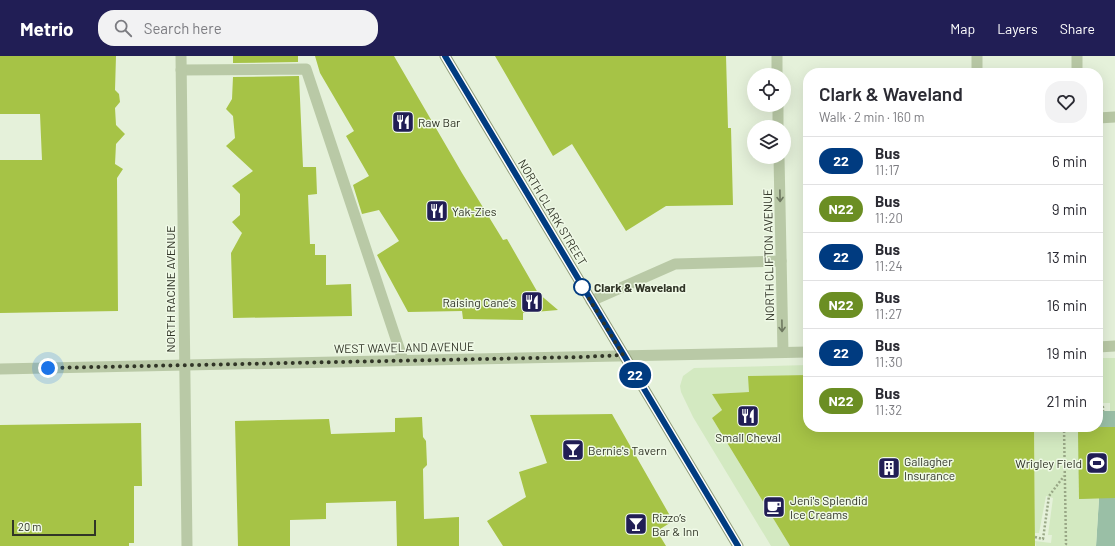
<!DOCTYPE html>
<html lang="en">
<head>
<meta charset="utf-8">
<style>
  :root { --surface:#fff; --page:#f2f2f3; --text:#2b2b33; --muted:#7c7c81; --line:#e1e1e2; --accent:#211e55 }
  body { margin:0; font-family:Barlow,sans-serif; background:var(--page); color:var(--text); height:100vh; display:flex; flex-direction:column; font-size:15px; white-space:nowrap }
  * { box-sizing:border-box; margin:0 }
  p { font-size:13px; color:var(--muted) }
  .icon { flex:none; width:22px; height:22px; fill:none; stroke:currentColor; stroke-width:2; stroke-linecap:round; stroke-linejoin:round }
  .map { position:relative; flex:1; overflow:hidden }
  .drawer { position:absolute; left:803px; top:12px; width:300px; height:364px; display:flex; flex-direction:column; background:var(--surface); border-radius:16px; box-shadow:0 4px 16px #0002 }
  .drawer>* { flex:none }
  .badge { padding:0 8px; border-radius:13px; font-size:14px; line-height:26px }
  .tools { position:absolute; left:747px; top:12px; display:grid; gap:8px }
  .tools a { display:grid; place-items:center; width:44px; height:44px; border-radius:50%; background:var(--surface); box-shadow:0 4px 16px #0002; font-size:20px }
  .scale { position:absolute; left:12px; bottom:10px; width:84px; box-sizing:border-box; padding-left:4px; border:2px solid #313527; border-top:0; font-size:11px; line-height:14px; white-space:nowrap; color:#313527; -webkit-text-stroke:3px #eff9e6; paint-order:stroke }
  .you { position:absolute; width:20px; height:20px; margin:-10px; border:3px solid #fff; border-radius:50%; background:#1a73e8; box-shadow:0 0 0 6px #1a73e833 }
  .map>.badge { position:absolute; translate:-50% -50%; box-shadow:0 0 0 2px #fff }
  .round { display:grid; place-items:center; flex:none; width:42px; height:42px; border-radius:16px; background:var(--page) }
  .head { display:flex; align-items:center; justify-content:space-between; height:68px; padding:0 16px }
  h1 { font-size:19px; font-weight:600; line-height:30px }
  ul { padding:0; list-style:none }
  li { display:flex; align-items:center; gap:12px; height:48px; padding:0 16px; border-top:1px solid var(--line) }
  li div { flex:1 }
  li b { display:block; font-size:15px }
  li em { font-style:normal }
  li .badge { min-width:44px; font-weight:700; text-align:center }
  header { display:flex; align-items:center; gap:24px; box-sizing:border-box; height:56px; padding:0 20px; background:var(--accent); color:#fff }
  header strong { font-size:19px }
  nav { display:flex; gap:22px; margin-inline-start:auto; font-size:14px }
  .search { width:280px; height:36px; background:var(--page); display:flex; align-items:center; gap:10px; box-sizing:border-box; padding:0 14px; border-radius:16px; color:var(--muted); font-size:15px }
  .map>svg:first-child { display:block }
  .green { fill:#9abfa6 }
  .plaza { fill:#d3e9c1 }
  .building { fill:#a6c346 }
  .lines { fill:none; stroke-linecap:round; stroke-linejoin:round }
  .path { stroke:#99a786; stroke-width:2.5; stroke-dasharray:2 2; stroke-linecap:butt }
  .service { stroke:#b9c9a6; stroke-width:11 }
  .minor { stroke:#b9c9a6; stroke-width:11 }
  .tertiary { stroke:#b9c9a6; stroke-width:11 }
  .secondary { stroke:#8f9c78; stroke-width:11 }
  .oneway { stroke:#6e7860 }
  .line-casing { stroke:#fff; stroke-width:9 }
  .line { stroke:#003b80; stroke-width:6 }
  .walk { stroke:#313527; stroke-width:4; stroke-dasharray:0 7.2 }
  .stop-dot { fill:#fff; stroke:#003b80; stroke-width:2 }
  .labels { text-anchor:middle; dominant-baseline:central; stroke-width:3; stroke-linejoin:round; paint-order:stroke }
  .poi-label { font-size:12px; fill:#313527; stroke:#eff9e6; text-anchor:start }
  .street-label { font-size:12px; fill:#313527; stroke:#eff9e6 }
  .stop-label { font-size:12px; font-weight:bold; fill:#313527; stroke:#eff9e6; text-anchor:start }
</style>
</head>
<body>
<header>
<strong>Metrio</strong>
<div class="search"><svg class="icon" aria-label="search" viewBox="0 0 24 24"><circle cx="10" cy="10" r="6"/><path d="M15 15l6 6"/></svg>Search here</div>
<nav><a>Map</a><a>Layers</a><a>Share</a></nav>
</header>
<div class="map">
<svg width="1115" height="490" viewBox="0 0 1115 490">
  <rect width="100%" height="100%" fill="#e5f1da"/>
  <polygon class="green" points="1098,355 1115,355 1115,490 1096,490 1099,442 1079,443 1078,371 1098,371"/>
  <g class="plaza">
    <polygon points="1098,302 1115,302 1115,355 1110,355 1110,347 1098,347"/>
    <polygon points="808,309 808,319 749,320 749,336 712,338 722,354 712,362 790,490 771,490 693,361 681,336 680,330 683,320 694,312"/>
    <polygon points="1034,371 1078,371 1079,443 1099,442 1096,490 1036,490 1035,485 1051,487 1052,479 1048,479 1053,442 1046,440 1039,477 1035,477"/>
  </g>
  <g class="building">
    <polygon points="0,0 116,0 115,34 119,38 120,46 115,52 116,69 125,78 116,88 115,108 123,113 117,122 118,255 0,257 0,104 42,104 40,58 0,58"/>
    <polygon points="233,0 298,0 298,6 233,7"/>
    <polygon points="315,0 394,0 462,117 503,184 507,183 538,237 558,254 523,257 523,264 463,263 462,255 408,256 377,199 399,185 379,154 362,158 353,129 369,120 346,80 354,75 320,17"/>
    <polygon points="495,0 726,0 728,72 731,72 733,149 666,150 626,175 572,88 553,100"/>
    <polygon points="299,20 303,111 316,111 317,138 308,139 310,188 315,188 315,199 326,199 326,229 351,228 352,260 233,262 231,197 242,177 232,166 240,159 240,138 232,130 253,115 226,90 235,82 233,60 226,53 232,43 233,21"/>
    <polygon points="808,319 808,371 1034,371 1035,490 790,490 712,362 722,354 712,338 749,336 748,320"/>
    <polygon points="612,358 673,465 657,475 666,490 503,490 487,465 526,441 519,416 547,407 530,359"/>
    <polygon points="422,361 423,381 426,385 427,409 423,413 424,463 459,461 459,490 397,490 396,445 326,447 326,463 290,464 290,490 238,490 235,365 329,363 331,378 395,376 395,362"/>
    <polygon points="141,367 142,430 134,430 134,487 129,487 129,490 0,490 0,369"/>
    <polygon points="1078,371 1115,371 1115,442 1079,443"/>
  </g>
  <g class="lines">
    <g class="path">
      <polyline points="1098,351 1103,351 1103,355"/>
      <polyline points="1064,371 1066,488 1064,490"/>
      <polyline points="1035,481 1043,483 1049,440 1064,420"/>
    </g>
    <g class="service">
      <polyline points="977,0 977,17"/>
      <polyline points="181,14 306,13 403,304"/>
      <polyline points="1098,62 1115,61"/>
      <polyline points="591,245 675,208 781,205"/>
    </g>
    <g class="minor">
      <polyline points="777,0 777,19"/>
      <polyline points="1077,0 1077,17"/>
      <polyline points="778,49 778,71"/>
      <polyline points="779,101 783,296"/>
      <polyline points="1098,291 1115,290"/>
      <polyline points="0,313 808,296"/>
    </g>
    <polyline class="tertiary" points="181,0 187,490"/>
    <polyline class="secondary" points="445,0 738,490"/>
  </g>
  <defs><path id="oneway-shaft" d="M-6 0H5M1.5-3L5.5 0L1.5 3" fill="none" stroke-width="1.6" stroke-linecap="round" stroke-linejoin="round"/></defs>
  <g class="oneway">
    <use href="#oneway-shaft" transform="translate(780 140) rotate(89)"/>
    <use href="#oneway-shaft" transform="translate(782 270) rotate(89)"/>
  </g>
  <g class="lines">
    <g class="line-casing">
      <polyline id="line" points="445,0 738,490"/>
    </g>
    <use href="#line" class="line"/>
    <polyline class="walk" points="48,312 581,301 623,299 582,231"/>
  </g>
  <defs>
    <g id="restaurant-square" transform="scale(1.15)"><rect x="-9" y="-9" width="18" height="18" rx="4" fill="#211e55" stroke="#eff9e6"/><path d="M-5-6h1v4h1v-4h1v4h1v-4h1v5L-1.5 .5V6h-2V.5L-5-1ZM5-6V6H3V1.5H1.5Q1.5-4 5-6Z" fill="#fff"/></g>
    <g id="bar-square" transform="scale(1.15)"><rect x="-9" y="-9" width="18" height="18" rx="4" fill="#211e55" stroke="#eff9e6"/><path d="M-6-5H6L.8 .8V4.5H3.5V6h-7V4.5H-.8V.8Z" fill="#fff"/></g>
    <g id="stadium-square" transform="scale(1.15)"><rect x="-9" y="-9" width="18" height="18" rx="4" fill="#211e55" stroke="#eff9e6"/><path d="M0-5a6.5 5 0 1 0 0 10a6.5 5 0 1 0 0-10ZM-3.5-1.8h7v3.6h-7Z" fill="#fff"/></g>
    <g id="building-square" transform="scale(1.15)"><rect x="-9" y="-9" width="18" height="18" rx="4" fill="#211e55" stroke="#eff9e6"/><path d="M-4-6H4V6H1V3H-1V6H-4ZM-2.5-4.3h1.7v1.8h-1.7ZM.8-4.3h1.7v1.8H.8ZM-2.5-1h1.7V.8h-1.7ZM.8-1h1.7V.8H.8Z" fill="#fff"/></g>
    <g id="cafe-square" transform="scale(1.15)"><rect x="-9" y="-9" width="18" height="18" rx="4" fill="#211e55" stroke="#eff9e6"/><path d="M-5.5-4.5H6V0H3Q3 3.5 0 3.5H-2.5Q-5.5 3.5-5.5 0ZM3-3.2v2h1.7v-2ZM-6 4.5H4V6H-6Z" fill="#fff"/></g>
  </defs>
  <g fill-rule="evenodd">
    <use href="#restaurant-square" x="403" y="66"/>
    <use href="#restaurant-square" x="437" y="155"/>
    <use href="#restaurant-square" x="532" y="246"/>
    <use href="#restaurant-square" x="748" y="360"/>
    <use href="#bar-square" x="573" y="394"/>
    <use href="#stadium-square" x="1097" y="407"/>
    <use href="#building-square" x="889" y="412"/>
    <use href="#cafe-square" x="774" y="451"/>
    <use href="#bar-square" x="636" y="468"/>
  </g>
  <circle class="stop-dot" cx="582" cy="231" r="8"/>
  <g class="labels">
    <g class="poi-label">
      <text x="418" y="66">Raw Bar</text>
      <text x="452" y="155">Yak-Zies</text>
      <text x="516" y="246" text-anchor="end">Raising Cane's</text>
      <text x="748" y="381" text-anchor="middle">Small Cheval</text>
      <text x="588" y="394">Bernie's Tavern</text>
      <text x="904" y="405">Gallagher<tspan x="904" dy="14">Insurance</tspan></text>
      <text x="1082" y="407" text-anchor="end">Wrigley Field</text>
      <text x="790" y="444">Jeni's Splendid<tspan x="790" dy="14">Ice Creams</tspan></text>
      <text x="652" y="461">Rizzo’s<tspan x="652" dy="14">Bar &amp; Inn</tspan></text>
    </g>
    <g class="street-label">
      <text transform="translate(553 156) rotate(59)">NORTH CLARK STREET</text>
      <text transform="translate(768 199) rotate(-91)">NORTH CLIFTON AVENUE</text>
      <text transform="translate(170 233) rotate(-90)">NORTH RACINE AVENUE</text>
      <text transform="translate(404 291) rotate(-1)">WEST WAVELAND AVENUE</text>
    </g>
    <g class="stop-label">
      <text x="594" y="231">Clark &amp; Waveland</text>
    </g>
  </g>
</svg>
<div class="tools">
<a><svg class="icon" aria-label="locate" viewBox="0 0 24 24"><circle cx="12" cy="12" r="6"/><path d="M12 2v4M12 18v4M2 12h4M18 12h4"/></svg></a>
<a><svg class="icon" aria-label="layers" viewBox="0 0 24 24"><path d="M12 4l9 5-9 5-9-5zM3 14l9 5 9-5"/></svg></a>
</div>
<div class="scale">20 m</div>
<div class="you" style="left:48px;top:312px"></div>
<b class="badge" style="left:635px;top:319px;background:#003b80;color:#fff">22</b>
<section class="drawer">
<div class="head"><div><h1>Clark &amp; Waveland</h1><p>Walk · 2 min · 160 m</p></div><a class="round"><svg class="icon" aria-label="heart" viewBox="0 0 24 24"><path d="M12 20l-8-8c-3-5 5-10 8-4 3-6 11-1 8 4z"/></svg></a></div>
<ul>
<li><span class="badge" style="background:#003b80;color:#fff">22</span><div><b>Bus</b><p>11:17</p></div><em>6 min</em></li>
<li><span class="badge" style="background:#6b8e23;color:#fff">N22</span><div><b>Bus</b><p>11:20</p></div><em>9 min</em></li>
<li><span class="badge" style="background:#003b80;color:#fff">22</span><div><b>Bus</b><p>11:24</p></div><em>13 min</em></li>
<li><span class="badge" style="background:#6b8e23;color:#fff">N22</span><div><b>Bus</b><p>11:27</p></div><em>16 min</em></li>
<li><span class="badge" style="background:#003b80;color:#fff">22</span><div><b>Bus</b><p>11:30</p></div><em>19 min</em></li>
<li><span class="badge" style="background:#6b8e23;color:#fff">N22</span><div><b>Bus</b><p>11:32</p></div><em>21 min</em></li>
</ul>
</section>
</div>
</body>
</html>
